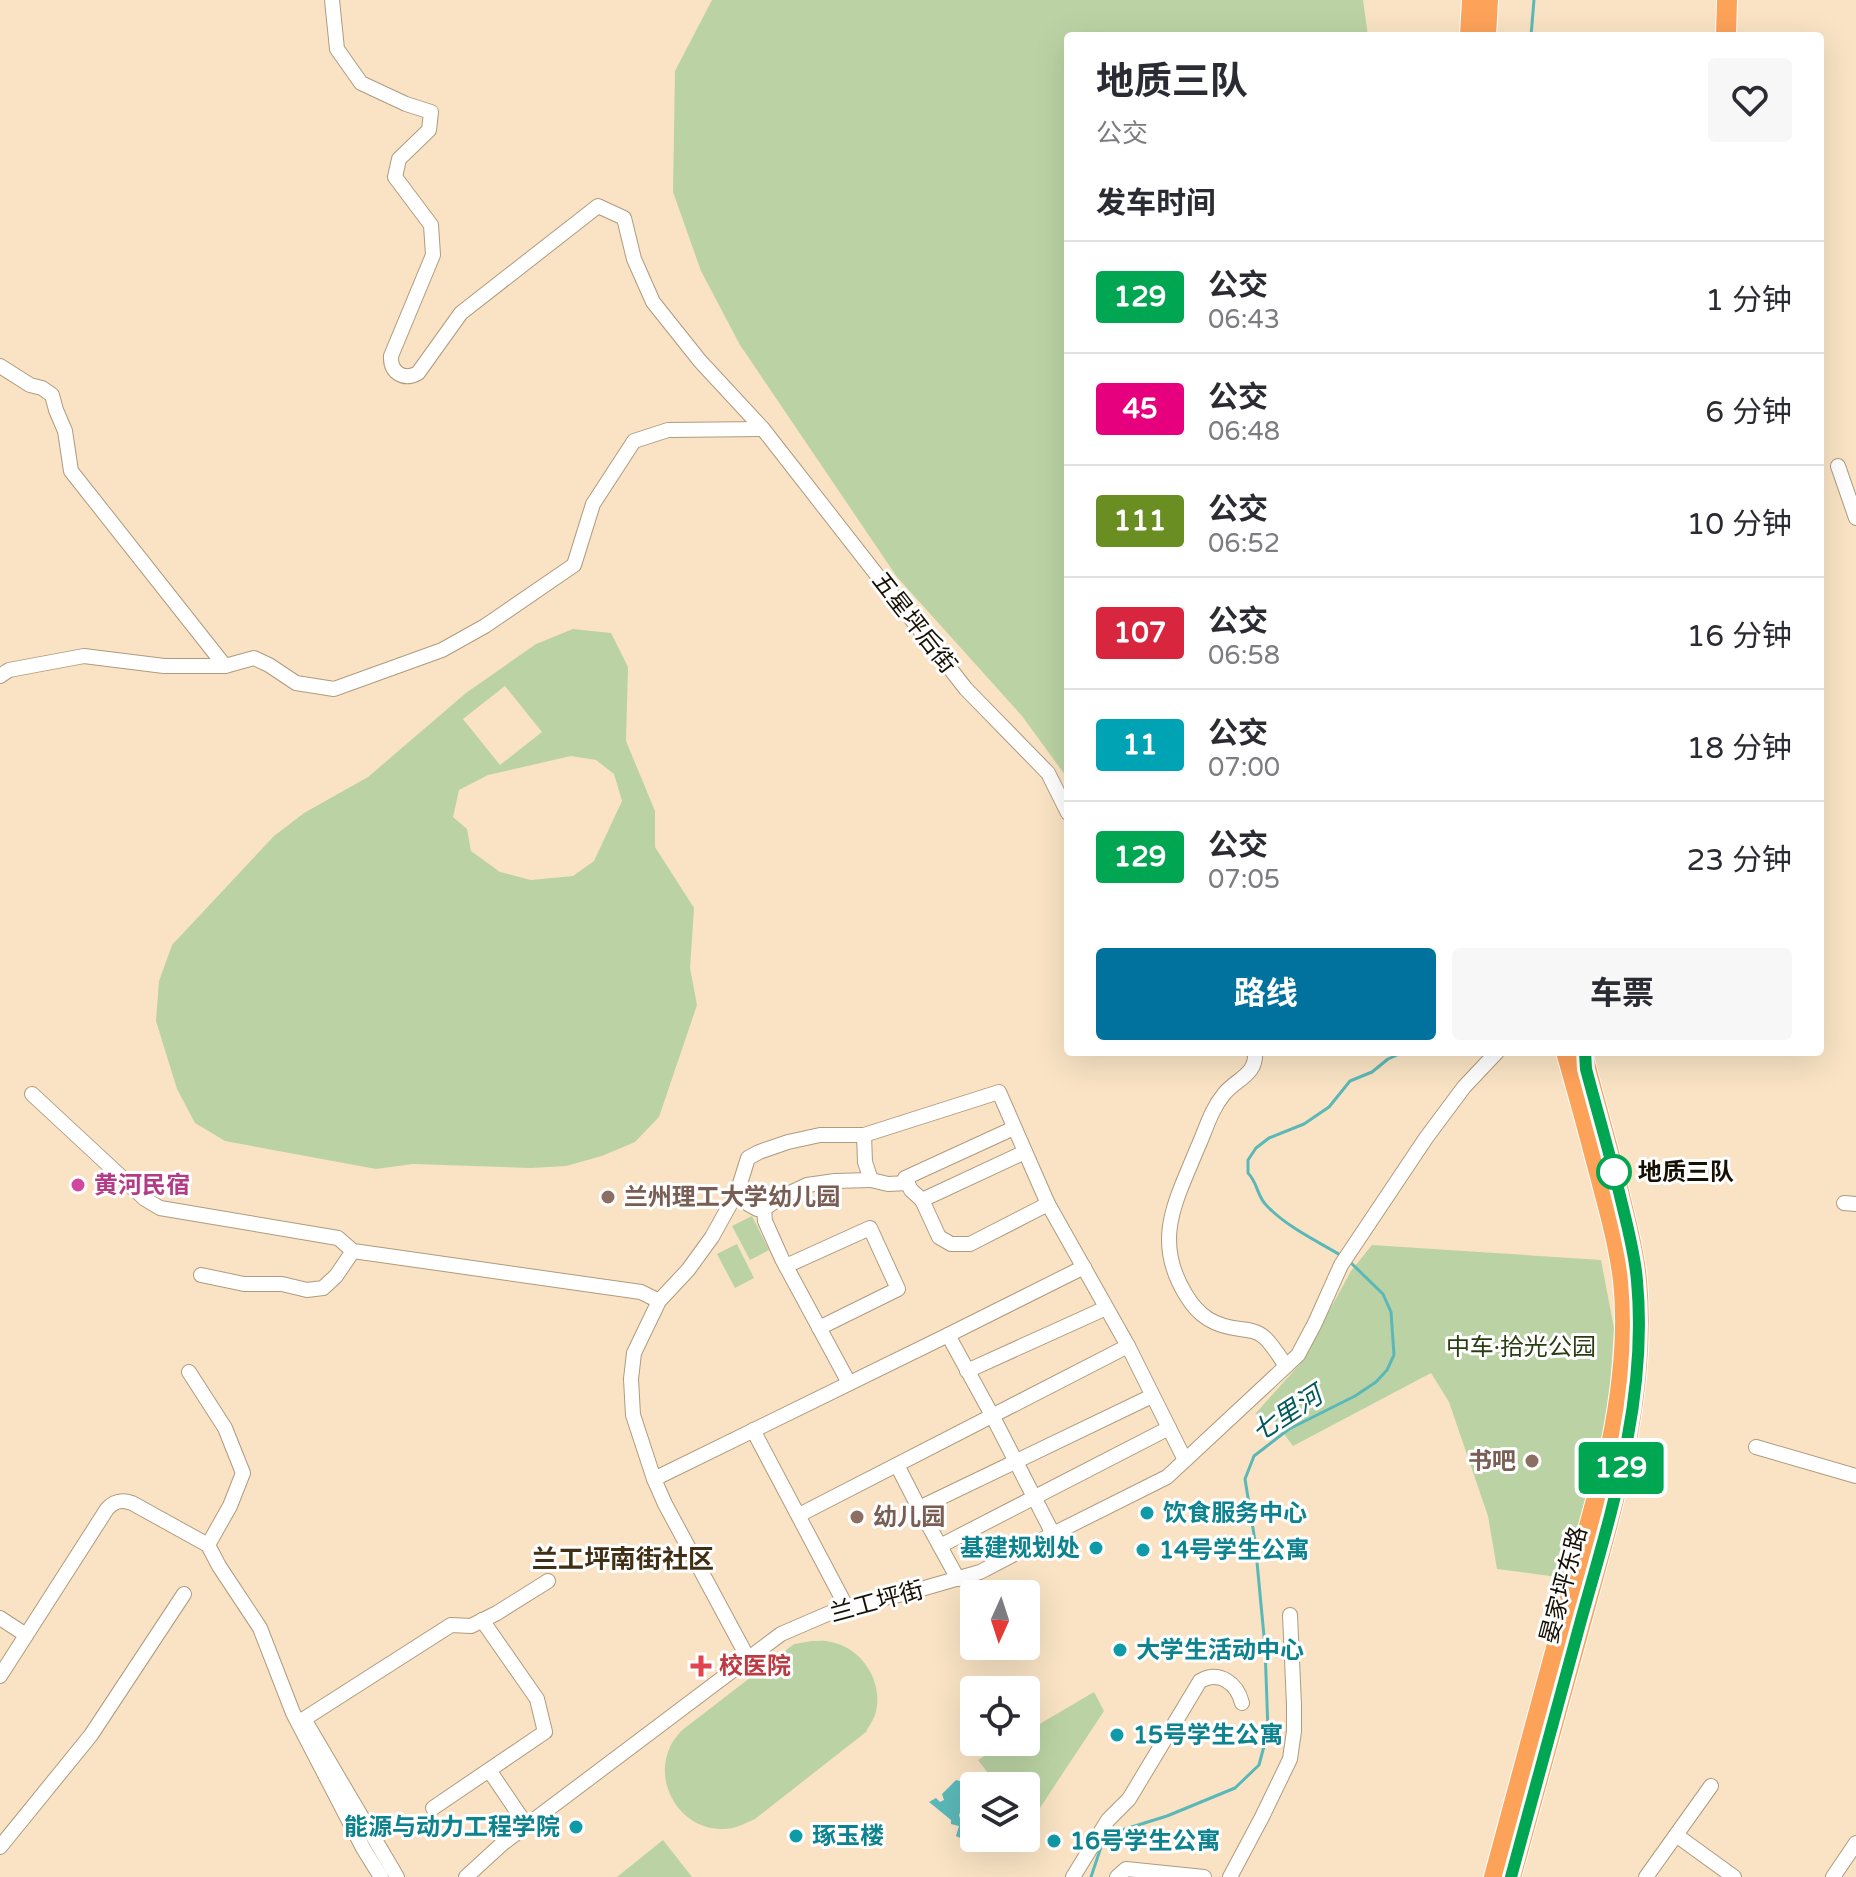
<!DOCTYPE html>
<html lang="zh">
<head>
<meta charset="utf-8">
<style>
  :root { --surface:#fff; --page:#f7f7f7; --text:#2b2b33; --muted:#7c7c81; --line:#e1e1e2; --accent:#00729d }
  body { margin:0; font-family:"Varela Round","Noto Sans SC",sans-serif; background:var(--page); color:var(--text); height:100vh; display:flex; flex-direction:column; font-size:30px; white-space:nowrap }
  * { box-sizing:border-box; margin:0 }
  p { font-size:26px; color:var(--muted) }
  .icon { flex:none; width:44px; height:44px; fill:none; stroke:currentColor; stroke-width:2; stroke-linecap:round; stroke-linejoin:round }
  .map { position:relative; flex:1; overflow:hidden }
  .side { position:absolute; left:1064px; top:32px; width:760px; height:1024px; display:flex; flex-direction:column; background:var(--surface); border-radius:8px; box-shadow:0 8px 32px #0002 }
  .side>* { flex:none }
  .badge { padding:0 16px; border-radius:6px; font-size:28px; line-height:52px }
  .needle { width:52px; rotate:183deg }
  .fabs { position:absolute; left:960px; top:1580px; display:grid; gap:16px }
  .fabs a { display:grid; place-items:center; width:80px; height:80px; border-radius:8px; background:var(--surface); box-shadow:0 8px 32px #0002; font-size:40px }
  .map>.badge { position:absolute; translate:-50% -50%; box-shadow:0 0 0 4px #fff }
  h2 { padding:0 32px; font-size:30px; line-height:72px }
  .round { display:grid; place-items:center; flex:none; width:84px; height:84px; border-radius:8px; background:var(--page) }
  .head { display:flex; align-items:center; justify-content:space-between; height:136px; padding:0 32px }
  h1 { font-size:38px; font-weight:700; line-height:60px }
  .action { display:flex; gap:16px; margin-top:auto; padding:16px 32px }
  .action a { flex:1; height:92px; border-radius:8px; background:var(--accent); color:#fff; font-size:32px; font-weight:700; line-height:92px; text-align:center }
  .action a+a { background:var(--page); color:var(--text) }
  ul { padding:0; list-style:none }
  li { display:flex; align-items:center; gap:24px; height:112px; padding:0 32px; border-top:2px solid var(--line) }
  li div { flex:1 }
  li b { display:block; font-size:30px }
  li em { font-style:normal }
  li .badge { min-width:88px; font-weight:700; text-align:center }
  .map>svg:first-child { display:block }
  .green { fill:#bbd3a4; fill-rule:evenodd }
  .water { fill:#5bb8b8 }
  .lines { fill:none; stroke-linecap:round; stroke-linejoin:round }
  .stream { stroke:#5bb8b8; stroke-width:3 }
  .minor-casing { stroke:#af9b7d; stroke-width:16 }
  .highway-casing { stroke:#fff; stroke-width:22 }
  .minor { stroke:#fff; stroke-width:14 }
  .highway { stroke:#fda259; stroke-width:20 }
  .line-casing { stroke:#fff; stroke-width:18 }
  .line { stroke:#00a651; stroke-width:12 }
  .stop-dot { fill:#fff; stroke:#00a651; stroke-width:4 }
  .hotel-dot { fill:#d1479c; stroke:#fff; stroke-width:3 }
  .education-dot { fill:#8d6e63; stroke:#fff; stroke-width:3 }
  .culture-dot { fill:#0f9aa8; stroke:#fff; stroke-width:3 }
  .health-dot { fill:#e0444e; stroke:#fff; stroke-width:3 }
  .labels { text-anchor:middle; dominant-baseline:central; stroke-width:6; stroke-linejoin:round; paint-order:stroke }
  .street-label { font-size:24px; fill:#171005; stroke:#fff }
  .stop-label { font-size:24px; font-weight:bold; fill:#171005; stroke:#fff; text-anchor:start }
  .hotel-label { font-size:24px; font-weight:bold; fill:#b23c85; stroke:#fff; text-anchor:start }
  .education-label { font-size:24px; font-weight:bold; fill:#785e54; stroke:#fff; text-anchor:start }
  .park-label { font-size:24px; fill:#2b3e13; stroke:#fff }
  .culture-label { font-size:24px; font-weight:bold; fill:#0d838f; stroke:#fff; text-anchor:start }
  .health-label { font-size:24px; font-weight:bold; fill:#be3a42; stroke:#fff; text-anchor:start }
  .water-label { font-size:26px; font-style:italic; fill:#025959; stroke:#fff }
  .neighbourhood-label { font-size:26px; font-weight:bold; fill:#402f14; stroke:#fff }
</style>
</head>
<body>
<div class="map">
<svg width="1856" height="1877" viewBox="0 0 1856 1877">
  <rect width="100%" height="100%" fill="#f9e3c4"/>
  <g class="green">
    <polygon points="712,0 1363,0 1368,36 1068,36 1068,779 1022,716 897,577 740,345 701,271 673,192 675,71"/>
    <path d="M573 629 611 633 628 667 626 741 655 811V847L694 908 690 968 697 1005 659 1117 635 1142 602 1156 566 1166 531 1168 413 1164 376 1169 225 1141 195 1123 177 1089 156 1021 159 981 172 945 274 836 304 813 368 777 466 693 536 644ZM505 686 542 732 500 765 463 719ZM571 756 596 760 614 774 622 801 594 861 573 876 531 880 500 872 471 851 467 829 453 817 459 790 488 775Z"/>
    <polygon points="752,1216 769,1250 750,1260 732,1226"/>
    <polygon points="737,1244 754,1278 735,1288 717,1254"/>
    <polygon points="1372,1245 1601,1260 1614,1328 1608,1418 1565,1578 1497,1569 1488,1516 1449,1402 1431,1373 1293,1446 1273,1419 1255,1414 1300,1364 1351,1271"/>
    <path d="M812 1641C818 1641 825 1640 831 1642 863 1648 885 1684 875 1715 873 1721 868 1727 866 1732L755 1819C744 1824 733 1830 720 1829 680 1828 653 1783 670 1747 672 1742 677 1736 681 1731L794 1644Z"/>
    <polygon points="1094,1692 1104,1711 1028,1826 1026,1823 1026,1786 998,1786 978,1760 1008,1742 1026,1742 1026,1732"/>
    <polygon points="663,1840 692,1877 617,1877"/>
  </g>
  <polygon class="water" points="956,1780 967,1783 974,1793 973,1811 969,1813 961,1810 959,1815 960,1819 966,1823 971,1820 970,1817 974,1814 974,1824 971,1827 964,1828 966,1837 965,1840 956,1836 959,1826 951,1824 951,1820 929,1802 936,1798 940,1802 944,1800 942,1794"/>
  <g class="lines">
    <g class="stream">
      <polyline points="1531,36 1534,0"/>
      <path d="M1342 1256C1317 1241 1287 1227 1267 1206 1257 1197 1258 1183 1248 1173V1160L1256 1148 1269 1138 1304 1124 1329 1107 1350 1081 1372 1072 1388 1059 1404 1052"/>
      <polyline points="1091,1877 1102,1844 1122,1830 1167,1816 1235,1788 1259,1765 1268,1731 1265,1647 1255,1541 1245,1479 1254,1456 1289,1429 1355,1396 1376,1382 1387,1370 1394,1355 1391,1312 1383,1294 1348,1260"/>
    </g>
    <g class="minor-casing">
      <g id="minor">
        <path d="M332 0 337 49 361 83 406 104 431 112 429 130 399 159 395 177 431 225 433 255 391 356C390 373 404 381 418 373L461 313 598 206 624 218 634 259 653 302 700 361 763 429 966 689 1048 773 1068 813"/>
        <polyline points="0,366 30,385 42,388 52,395 56,410 65,431 71,471 225,666"/>
        <polyline points="1838,466 1856,518"/>
        <polyline points="0,676 9,670 84,656 164,666 225,666 254,658 269,665 296,683 334,689 442,650 485,626 574,565 593,504 634,441 668,430 763,429"/>
        <path d="M1255 1052C1257 1075 1236 1079 1224 1094 1210 1111 1206 1130 1197 1149 1176 1201 1152 1240 1186 1295 1199 1317 1215 1326 1240 1329 1249 1330 1257 1331 1264 1337 1272 1344 1279 1356 1286 1366"/>
        <polyline points="32,1094 145,1199 160,1208 338,1238 353,1251 641,1292 659,1301"/>
        <polyline points="864,1135 865,1162 871,1180 888,1184 908,1183"/>
        <polyline points="1025,1152 922,1200 939,1237 951,1244 970,1244 1048,1204"/>
        <polyline points="738,1190 748,1204 757,1209 764,1209 781,1197 807,1185 835,1181 871,1180"/>
        <polyline points="922,1200 911,1190 905,1178 1014,1128"/>
        <polyline points="1844,1203 1856,1204"/>
        <polyline points="764,1209 765,1221 782,1259 849,1383"/>
        <polyline points="786,1266 870,1228 898,1289 819,1328"/>
        <polyline points="201,1275 244,1284 282,1284 307,1290 323,1288 336,1276 353,1251"/>
        <polyline points="948,1335 1084,1267"/>
        <polyline points="967,1371 1106,1308"/>
        <polyline points="189,1372 225,1428 243,1473 230,1506 208,1545 219,1566 260,1628 293,1713 363,1848 381,1877"/>
        <polyline points="753,1430 846,1606"/>
        <polyline points="1756,1447 1856,1476"/>
        <polyline points="897,1465 919,1508 958,1579"/>
        <polyline points="654,1479 633,1415 631,1379 634,1353 659,1301 688,1270 712,1237 738,1190 748,1158 759,1152 788,1142 820,1135 864,1135 999,1092 1048,1204 1128,1346 1185,1460"/>
        <polyline points="919,1508 1152,1396"/>
        <polyline points="799,1515 1128,1346"/>
        <polyline points="940,1546 1169,1428"/>
        <polyline points="0,1618 26,1635"/>
        <polyline points="749,1660 665,1504 654,1479 948,1335 993,1417 1053,1534"/>
        <path d="M0 1676 107 1509C114 1501 121 1499 132 1503L208 1545"/>
        <polyline points="489,1770 527,1826"/>
        <polyline points="433,1808 545,1732 537,1699 482,1620"/>
        <polyline points="1676,1835 1734,1877"/>
        <polyline points="0,1847 91,1735 184,1594"/>
        <polyline points="397,1877 304,1719 451,1625 471,1626 497,1613 548,1581"/>
        <polyline points="466,1877 502,1844 781,1634 846,1606 904,1594 980,1572 1053,1534 1167,1477 1298,1355 1315,1323 1341,1265 1426,1138 1464,1087 1497,1052"/>
        <path d="M1073 1877 1108 1820 1129 1799 1200 1681C1219 1670 1237 1683 1242 1703"/>
        <polyline points="1117,1877 1126,1869 1204,1877"/>
        <polyline points="1230,1877 1262,1817 1290,1759 1294,1731 1294,1705 1290,1615"/>
        <polyline points="1646,1877 1711,1786"/>
        <polyline points="1833,1877 1856,1843"/>
      </g>
    </g>
    <g class="highway-casing">
      <g id="highway">
        <polyline points="1470,36 1472,0"/>
        <polyline points="1486,36 1488,0"/>
        <polyline points="1726,36 1727,0"/>
        <path d="M1494 1877 1611 1445C1622 1391 1629 1335 1623 1280 1618 1241 1607 1203 1597 1165 1587 1127 1577 1090 1566 1052"/>
        <path d="M1511 1877C1536 1788 1560 1698 1585 1608 1614 1502 1647 1393 1637 1281 1635 1255 1628 1229 1622 1204 1610 1153 1595 1103 1582 1052"/>
      </g>
    </g>
    <use href="#minor" class="minor"/>
    <use href="#highway" class="highway"/>
  </g>
  <g class="lines">
    <g class="line-casing">
      <path id="line" d="M1511 1877C1535 1791 1558 1705 1581 1620 1612 1510 1648 1397 1637 1281 1635 1255 1628 1229 1622 1204 1611 1158 1598 1114 1586 1069L1585 1052"/>
    </g>
    <use href="#line" class="line"/>
  </g>
  <circle class="stop-dot" cx="1614" cy="1172" r="16"/>
  <circle class="hotel-dot" cx="78" cy="1185" r="8"/>
  <g class="education-dot">
    <circle cx="608" cy="1197" r="8"/>
    <circle cx="1532" cy="1461" r="8"/>
    <circle cx="857" cy="1517" r="8"/>
  </g>
  <g class="culture-dot">
    <circle cx="1147" cy="1513" r="8"/>
    <circle cx="1096" cy="1548" r="8"/>
    <circle cx="1143" cy="1550" r="8"/>
    <circle cx="1120" cy="1650" r="8"/>
    <circle cx="1117" cy="1735" r="8"/>
    <circle cx="576" cy="1827" r="8"/>
    <circle cx="796" cy="1836" r="8"/>
    <circle cx="1054" cy="1841" r="8"/>
  </g>
  <path class="health-dot" d="M697 1654h8v8h8v8h-8v8h-8v-8h-8v-8h8z"/>
  <g class="labels">
    <g class="street-label">
      <text transform="translate(914 623) rotate(52)">五星坪后街</text>
      <text transform="translate(1564 1585) rotate(-75)">晏家坪东路</text>
      <text transform="translate(877 1602) rotate(-15)">兰工坪街</text>
    </g>
    <g class="stop-label">
      <text x="1638" y="1172">地质三队</text>
    </g>
    <g class="hotel-label">
      <text x="94" y="1185">黄河民宿</text>
    </g>
    <g class="education-label">
      <text x="624" y="1197">兰州理工大学幼儿园</text>
      <text x="1516" y="1461" text-anchor="end">书吧</text>
      <text x="873" y="1517">幼儿园</text>
    </g>
    <g class="park-label">
      <text x="1521" y="1347">中车·拾光公园</text>
    </g>
    <g class="culture-label">
      <text x="1163" y="1513">饮食服务中心</text>
      <text x="1080" y="1548" text-anchor="end">基建规划处</text>
      <text x="1159" y="1550">14号学生公寓</text>
      <text x="1136" y="1650">大学生活动中心</text>
      <text x="1133" y="1735">15号学生公寓</text>
      <text x="560" y="1827" text-anchor="end">能源与动力工程学院</text>
      <text x="812" y="1836">琢玉楼</text>
      <text x="1070" y="1841">16号学生公寓</text>
    </g>
    <g class="health-label">
      <text x="719" y="1666">校医院</text>
    </g>
    <g class="water-label">
      <text transform="translate(1287 1414) rotate(-33)">七里河</text>
    </g>
    <g class="neighbourhood-label">
      <text x="623" y="1559">兰工坪南街社区</text>
    </g>
  </g>
</svg>
<div class="fabs">
<a><svg class="needle" viewBox="-14 -14 28 28"><path d="M0-13l5 13h-10z" fill="#e53935"/><path d="M0 13l5-13h-10z" fill="#7c7c81"/></svg></a>
<a><svg class="icon" aria-label="locate" viewBox="0 0 24 24"><circle cx="12" cy="12" r="6"/><path d="M12 2v4M12 18v4M2 12h4M18 12h4"/></svg></a>
<a><svg class="icon" aria-label="layers" viewBox="0 0 24 24"><path d="M12 4l9 5-9 5-9-5zM3 14l9 5 9-5"/></svg></a>
</div>
<b class="badge" style="left:1621px;top:1468px;background:#00a651;color:#fff">129</b>
<section class="side">
<div class="head"><div><h1>地质三队</h1><p>公交</p></div><a class="round"><svg class="icon" aria-label="heart" viewBox="0 0 24 24"><path d="M12 20l-8-8c-3-5 5-10 8-4 3-6 11-1 8 4z"/></svg></a></div>
<h2>发车时间</h2>
<ul>
<li><span class="badge" style="background:#00a651;color:#fff">129</span><div><b>公交</b><p>06:43</p></div><em>1 分钟</em></li>
<li><span class="badge" style="background:#e6007e;color:#fff">45</span><div><b>公交</b><p>06:48</p></div><em>6 分钟</em></li>
<li><span class="badge" style="background:#6b8e23;color:#fff">111</span><div><b>公交</b><p>06:52</p></div><em>10 分钟</em></li>
<li><span class="badge" style="background:#d7263d;color:#fff">107</span><div><b>公交</b><p>06:58</p></div><em>16 分钟</em></li>
<li><span class="badge" style="background:#00a3b4;color:#fff">11</span><div><b>公交</b><p>07:00</p></div><em>18 分钟</em></li>
<li><span class="badge" style="background:#00a651;color:#fff">129</span><div><b>公交</b><p>07:05</p></div><em>23 分钟</em></li>
</ul>
<div class="action"><a>路线</a><a>车票</a></div>
</section>
</div>
</body>
</html>
